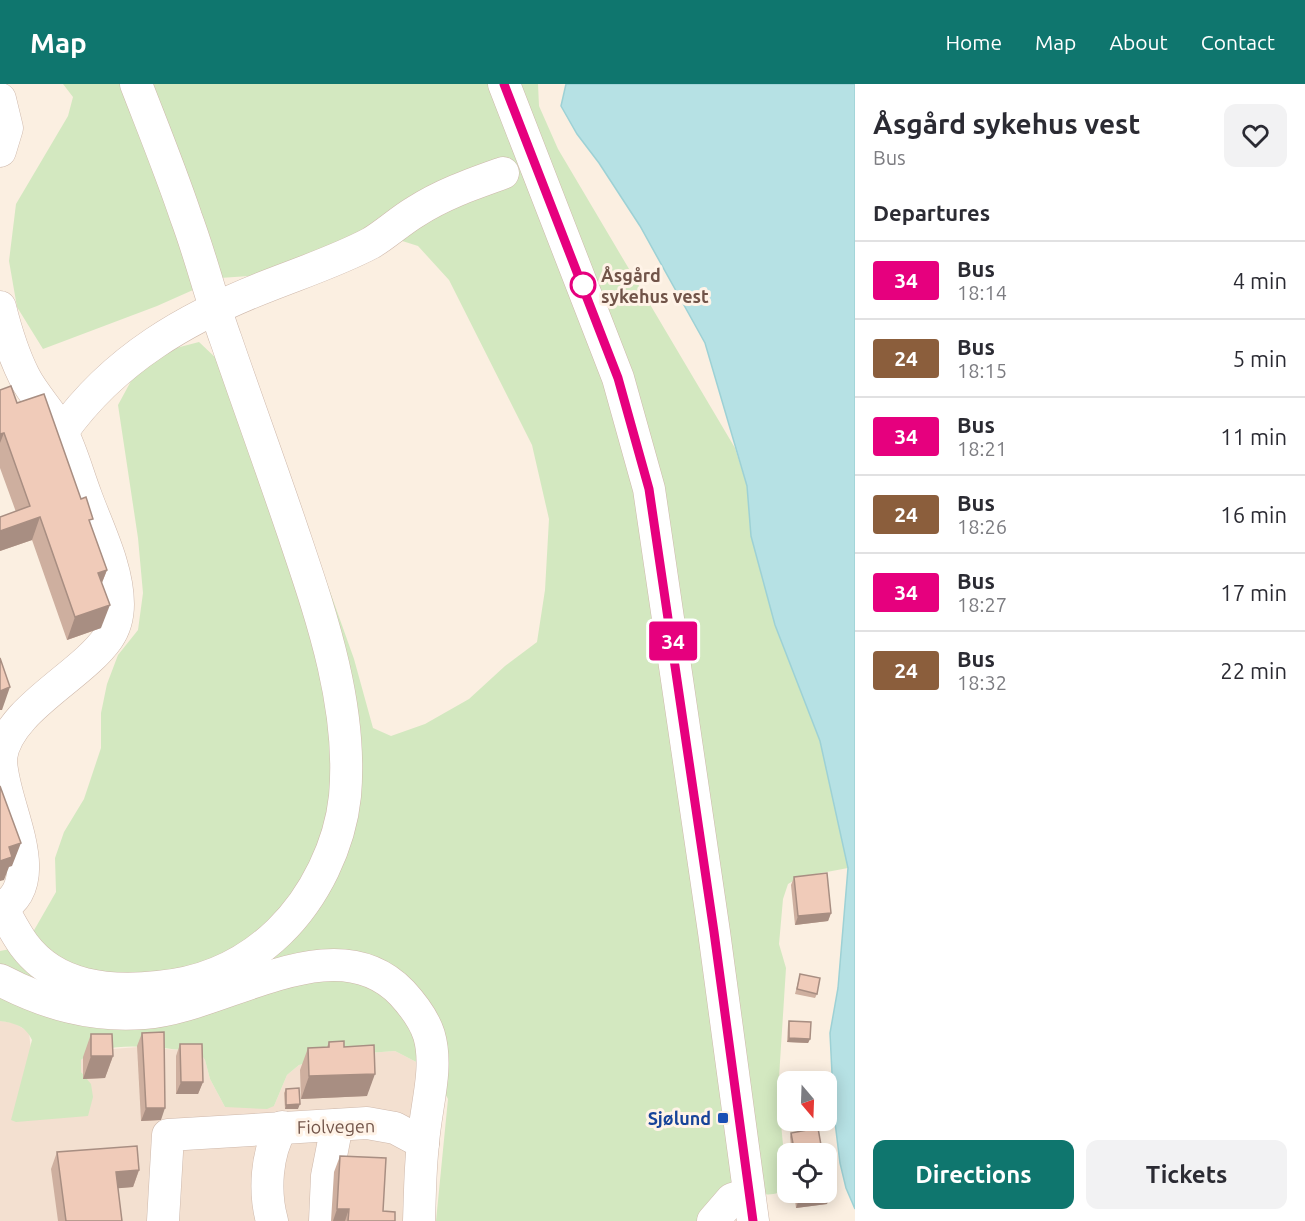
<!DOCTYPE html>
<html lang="en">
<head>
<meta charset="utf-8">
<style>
  :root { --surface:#fff; --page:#f2f2f3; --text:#2b2b33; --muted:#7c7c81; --line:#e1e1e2; --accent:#0f766e }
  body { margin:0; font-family:Ubuntu,sans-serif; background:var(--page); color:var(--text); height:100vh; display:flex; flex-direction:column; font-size:22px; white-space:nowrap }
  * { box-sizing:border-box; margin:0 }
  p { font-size:20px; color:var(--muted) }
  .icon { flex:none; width:33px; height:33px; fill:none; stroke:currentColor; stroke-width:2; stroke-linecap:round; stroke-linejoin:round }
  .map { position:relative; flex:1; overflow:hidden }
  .panel { display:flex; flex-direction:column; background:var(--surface); width:450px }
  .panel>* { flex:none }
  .badge { padding:0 12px; border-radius:4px; font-size:21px; line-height:39px }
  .needle { width:39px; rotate:161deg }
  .tools { position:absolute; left:777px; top:987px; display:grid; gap:12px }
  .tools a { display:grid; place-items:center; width:60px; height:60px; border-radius:12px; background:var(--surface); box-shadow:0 3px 15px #0003; font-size:30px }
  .map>.badge { position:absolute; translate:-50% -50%; box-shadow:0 0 0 3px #fff }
  h2 { padding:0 18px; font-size:22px; line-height:54px }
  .round { display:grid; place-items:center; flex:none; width:63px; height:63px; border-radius:12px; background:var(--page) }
  .overview { display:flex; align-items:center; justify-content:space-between; height:102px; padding:0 18px }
  h1 { font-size:28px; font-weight:700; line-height:45px }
  .action { display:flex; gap:12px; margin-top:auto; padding:12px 18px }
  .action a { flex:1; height:69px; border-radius:12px; background:var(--accent); color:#fff; font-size:24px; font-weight:700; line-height:69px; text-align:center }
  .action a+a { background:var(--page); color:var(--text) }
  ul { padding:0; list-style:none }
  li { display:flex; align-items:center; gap:18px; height:78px; padding:0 18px; border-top:2px solid var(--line) }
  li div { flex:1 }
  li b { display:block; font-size:22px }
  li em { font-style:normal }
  li .badge { min-width:66px; font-weight:700; text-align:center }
  header { display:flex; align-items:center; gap:36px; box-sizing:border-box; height:84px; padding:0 30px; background:var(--accent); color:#fff }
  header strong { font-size:28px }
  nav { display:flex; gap:33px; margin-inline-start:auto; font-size:21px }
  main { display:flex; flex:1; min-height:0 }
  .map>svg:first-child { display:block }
  .residential { fill:#f3e0d0 }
  .green { fill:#d3e8c0 }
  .water { fill:#b6e1e4; stroke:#9dd1d5; stroke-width:1.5 }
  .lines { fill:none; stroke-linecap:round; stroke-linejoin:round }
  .minor-casing { stroke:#ceb8ab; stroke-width:33 }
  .minor { stroke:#fff; stroke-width:32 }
  .wall { fill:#ceaf9f }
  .shaded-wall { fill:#a88e82 }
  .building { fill:#f0cbb9; stroke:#a88e82; stroke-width:1.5 }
  .line-casing { stroke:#fff; stroke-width:14 }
  .line { stroke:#e6007e; stroke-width:9 }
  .stop-dot { fill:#fff; stroke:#e6007e; stroke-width:3 }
  .transit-dot { fill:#1a4fb4; stroke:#fff3e7; stroke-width:2 }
  .labels { text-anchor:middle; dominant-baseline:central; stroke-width:6; stroke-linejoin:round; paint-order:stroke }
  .stop-label { font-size:18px; font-weight:bold; fill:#715449; stroke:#fff3e7; text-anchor:start }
  .transit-label { font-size:18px; font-weight:bold; fill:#164399; stroke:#fff3e7; text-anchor:end }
  .street-label { font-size:18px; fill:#715449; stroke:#fff3e7 }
</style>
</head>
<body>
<header>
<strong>Map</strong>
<nav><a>Home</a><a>Map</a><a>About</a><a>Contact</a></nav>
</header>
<main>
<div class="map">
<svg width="855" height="1137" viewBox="0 0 855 1137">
  <rect width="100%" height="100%" fill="#fbefe1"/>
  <polygon class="residential" points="0,937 14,939 29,948 31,967 87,997 81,988 81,976 88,970 100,966 138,963 194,967 201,970 205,976 210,995 225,1023 274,1022 287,991 299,981 341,971 395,967 424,982 410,1137 0,1137"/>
  <path class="green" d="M63 0H538L539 22 558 65 735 364 747 402 751 452 775 541 820 657 848 784 800 793 788 800 783 815 779 860 786 884 778 1009 787 1102C775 1117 755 1108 737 1105L703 1137H436L448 1015 437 995 424 982 395 967 341 971 299 981 287 991 274 1022 267 1025 225 1023 210 995 205 976 201 970 194 967C164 965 104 954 81 976V988L91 1000 93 1013 88 1032 16 1038 11 1036 32 956C26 942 14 939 0 937V867L25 862 56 808 55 774 64 748 84 715 101 664V629L107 600 118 571 138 546 143 509 138 454 118 321 131 297 157 269 199 258 219 277 301 426 354 575 373 644 391 652 425 640 469 615 505 582 537 558 545 506 549 435 532 361 449 196 418 162 396 155 265 191 220 194 157 222 43 265 17 223 9 177 16 120 68 32 73 13Z"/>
  <polygon class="water" points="566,0 855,0 855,1125 846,1104 840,1079 834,1030 830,949 838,904 848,784 820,657 775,541 751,452 747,402 705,259 640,142 599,79 577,50 561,22"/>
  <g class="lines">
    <g class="minor-casing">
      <g id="minor">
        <polyline points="504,0 618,294 649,405 714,848 753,1137"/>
        <polyline points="0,15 7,44 0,67"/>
        <path d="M0 223C6 247 13 270 24 292 34 312 51 328 62 348 72 368 78 391 86 412 98 445 118 484 118 520 118 533 115 544 108 554 81 593 7 626 1 674 0 718 52 797 0 825"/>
        <path d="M62 348C114 275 187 233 270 201 303 188 339 176 371 159 386 150 400 137 415 128 443 110 472 100 503 89"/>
        <path d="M2 824C9 836 16 850 24 861 56 904 110 908 158 903 204 899 246 880 279 848 315 813 340 761 345 712 353 622 321 531 293 448 271 383 248 320 226 256 211 215 201 173 186 133 171 88 153 44 136 0"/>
        <path d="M0 896C46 920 92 933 144 929 224 924 334 838 402 909 413 921 424 935 429 951 439 985 425 1025 423 1060 420 1085 420 1111 419 1137"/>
        <polyline points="163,1137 168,1051 367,1039 395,1044 423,1059"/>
        <path d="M272 1137C264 1108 266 1069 282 1043"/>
        <polyline points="325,1137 327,1092 337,1041"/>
        <polyline points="713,1137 732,1115 749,1110"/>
      </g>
    </g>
    <use href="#minor" class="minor"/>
  </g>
  <g class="wall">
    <polygon points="0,306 17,319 91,442 107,486 102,499 101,544 67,556 32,456 0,467 0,433 16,428 0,384"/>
    <polygon points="794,793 831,829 828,837 795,841 791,801"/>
    <polygon points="800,890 817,910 815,914 795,910"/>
    <polygon points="789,937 810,955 808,959 787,958 788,941"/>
    <polygon points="142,949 161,1036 141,1037 137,962"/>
    <polygon points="91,950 113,972 105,994 83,995 83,973"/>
    <polygon points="329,958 344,963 367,1012 301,1015 300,986 308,964 327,963"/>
    <polygon points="180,960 203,998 198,1010 176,1010 176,972"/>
    <polygon points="286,1005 298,1025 285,1025 284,1009"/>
    <polygon points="785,1008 788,1035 783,1036 781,1017"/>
    <polygon points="791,1049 820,1065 792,1070 790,1053"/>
    <polygon points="57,1068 139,1086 133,1103 118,1104 122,1137 58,1137 51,1085"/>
    <polygon points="340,1072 383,1127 395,1137 331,1137 334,1088"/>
    <polygon points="794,1108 826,1108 830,1111 827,1120 796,1124"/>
  </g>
  <g class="shaded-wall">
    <polygon points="4,349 0,359 0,350"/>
    <polygon points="40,433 32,456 0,467 0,447"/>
    <polygon points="107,486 98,508 98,489"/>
    <polygon points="110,521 101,544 67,556 75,533"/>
    <polygon points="10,603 2,626 0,626 0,607"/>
    <polygon points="21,759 12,782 9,783 4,796 0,797 0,777 9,763"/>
    <polygon points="831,829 828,837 795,841 798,832"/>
    <polygon points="789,954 810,955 808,959 787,958"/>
    <polygon points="91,972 113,972 105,994 83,995"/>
    <polygon points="375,990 367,1012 301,1015 309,992"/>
    <polygon points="181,998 203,998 198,1010 176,1010"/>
    <polygon points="300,1020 298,1025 285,1025 286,1021"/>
    <polygon points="146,1024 165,1024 161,1036 141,1037"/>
    <polygon points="786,1027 788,1027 788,1035 783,1036"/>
    <polygon points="821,1061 820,1065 793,1070 794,1065"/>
    <polygon points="139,1086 133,1103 110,1105 116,1088"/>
    <polygon points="830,1111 827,1120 796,1124 799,1115"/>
    <polygon points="337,1125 349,1125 345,1137 333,1137"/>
  </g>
  <g class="building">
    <polygon points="11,302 17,319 44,310 81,415 86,413 93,435 89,436 107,486 98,489 110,521 75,533 40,433 0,447 0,433 30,422 4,349 0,350 0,306"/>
    <polygon points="0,574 10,603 0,607"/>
    <polygon points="0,702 21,759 9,763 12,773 0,777"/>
    <polygon points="827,789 831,829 798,832 794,793"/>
    <polygon points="800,890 820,894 817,910 797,905"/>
    <polygon points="789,937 811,938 810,955 789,954"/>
    <polygon points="164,948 165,1024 146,1024 142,949"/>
    <polygon points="91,950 112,950 113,972 91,972"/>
    <polygon points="344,957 344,963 374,961 375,990 309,992 308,964 329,963 329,958"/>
    <polygon points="180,960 202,960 203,998 181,998"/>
    <polygon points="299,1004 300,1020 286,1021 286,1005"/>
    <polygon points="785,1008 788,1008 788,1027 786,1027"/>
    <polygon points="818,1044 821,1061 794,1065 791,1049"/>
    <polygon points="137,1062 139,1086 116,1088 122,1137 66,1137 57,1068"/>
    <polygon points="340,1072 386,1074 383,1127 395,1128 395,1137 348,1137 349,1125 337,1125"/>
    <polygon points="826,1089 830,1111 799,1115 798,1108 826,1108"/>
  </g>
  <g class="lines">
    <g class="line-casing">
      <polyline id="line" points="504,0 618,294 649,405 714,848 753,1137"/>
    </g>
    <use href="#line" class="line"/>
  </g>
  <circle class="stop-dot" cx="583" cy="201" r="12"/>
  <rect class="transit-dot" x="717" y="1028" width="12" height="12" rx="3"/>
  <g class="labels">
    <g class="stop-label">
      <text x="601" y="191">Åsgård<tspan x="601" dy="21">sykehus vest</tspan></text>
    </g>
    <g class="transit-label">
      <text x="711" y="1034">Sjølund</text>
    </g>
    <g class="street-label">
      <text transform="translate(336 1042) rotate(-1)">Fiolvegen</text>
    </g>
  </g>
</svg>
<div class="tools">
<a><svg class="needle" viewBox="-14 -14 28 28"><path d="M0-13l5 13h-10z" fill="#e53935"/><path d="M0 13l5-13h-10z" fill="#7c7c81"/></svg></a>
<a><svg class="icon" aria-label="locate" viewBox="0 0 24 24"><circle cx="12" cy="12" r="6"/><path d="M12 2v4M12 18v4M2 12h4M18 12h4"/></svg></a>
</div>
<b class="badge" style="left:673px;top:557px;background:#e6007e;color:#fff">34</b>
</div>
<section class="panel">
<div class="overview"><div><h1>Åsgård sykehus vest</h1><p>Bus</p></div><a class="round"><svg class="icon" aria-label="heart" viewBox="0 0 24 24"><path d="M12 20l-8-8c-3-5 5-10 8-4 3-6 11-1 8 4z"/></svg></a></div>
<h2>Departures</h2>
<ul>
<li><span class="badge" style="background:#e6007e;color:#fff">34</span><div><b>Bus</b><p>18:14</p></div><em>4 min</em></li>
<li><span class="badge" style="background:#8b5e3c;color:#fff">24</span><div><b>Bus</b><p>18:15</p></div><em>5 min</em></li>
<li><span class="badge" style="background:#e6007e;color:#fff">34</span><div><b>Bus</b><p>18:21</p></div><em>11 min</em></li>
<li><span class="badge" style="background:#8b5e3c;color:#fff">24</span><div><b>Bus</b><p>18:26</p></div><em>16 min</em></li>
<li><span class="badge" style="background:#e6007e;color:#fff">34</span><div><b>Bus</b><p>18:27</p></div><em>17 min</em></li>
<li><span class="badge" style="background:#8b5e3c;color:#fff">24</span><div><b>Bus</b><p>18:32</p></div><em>22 min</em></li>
</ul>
<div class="action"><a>Directions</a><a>Tickets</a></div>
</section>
</main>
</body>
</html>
